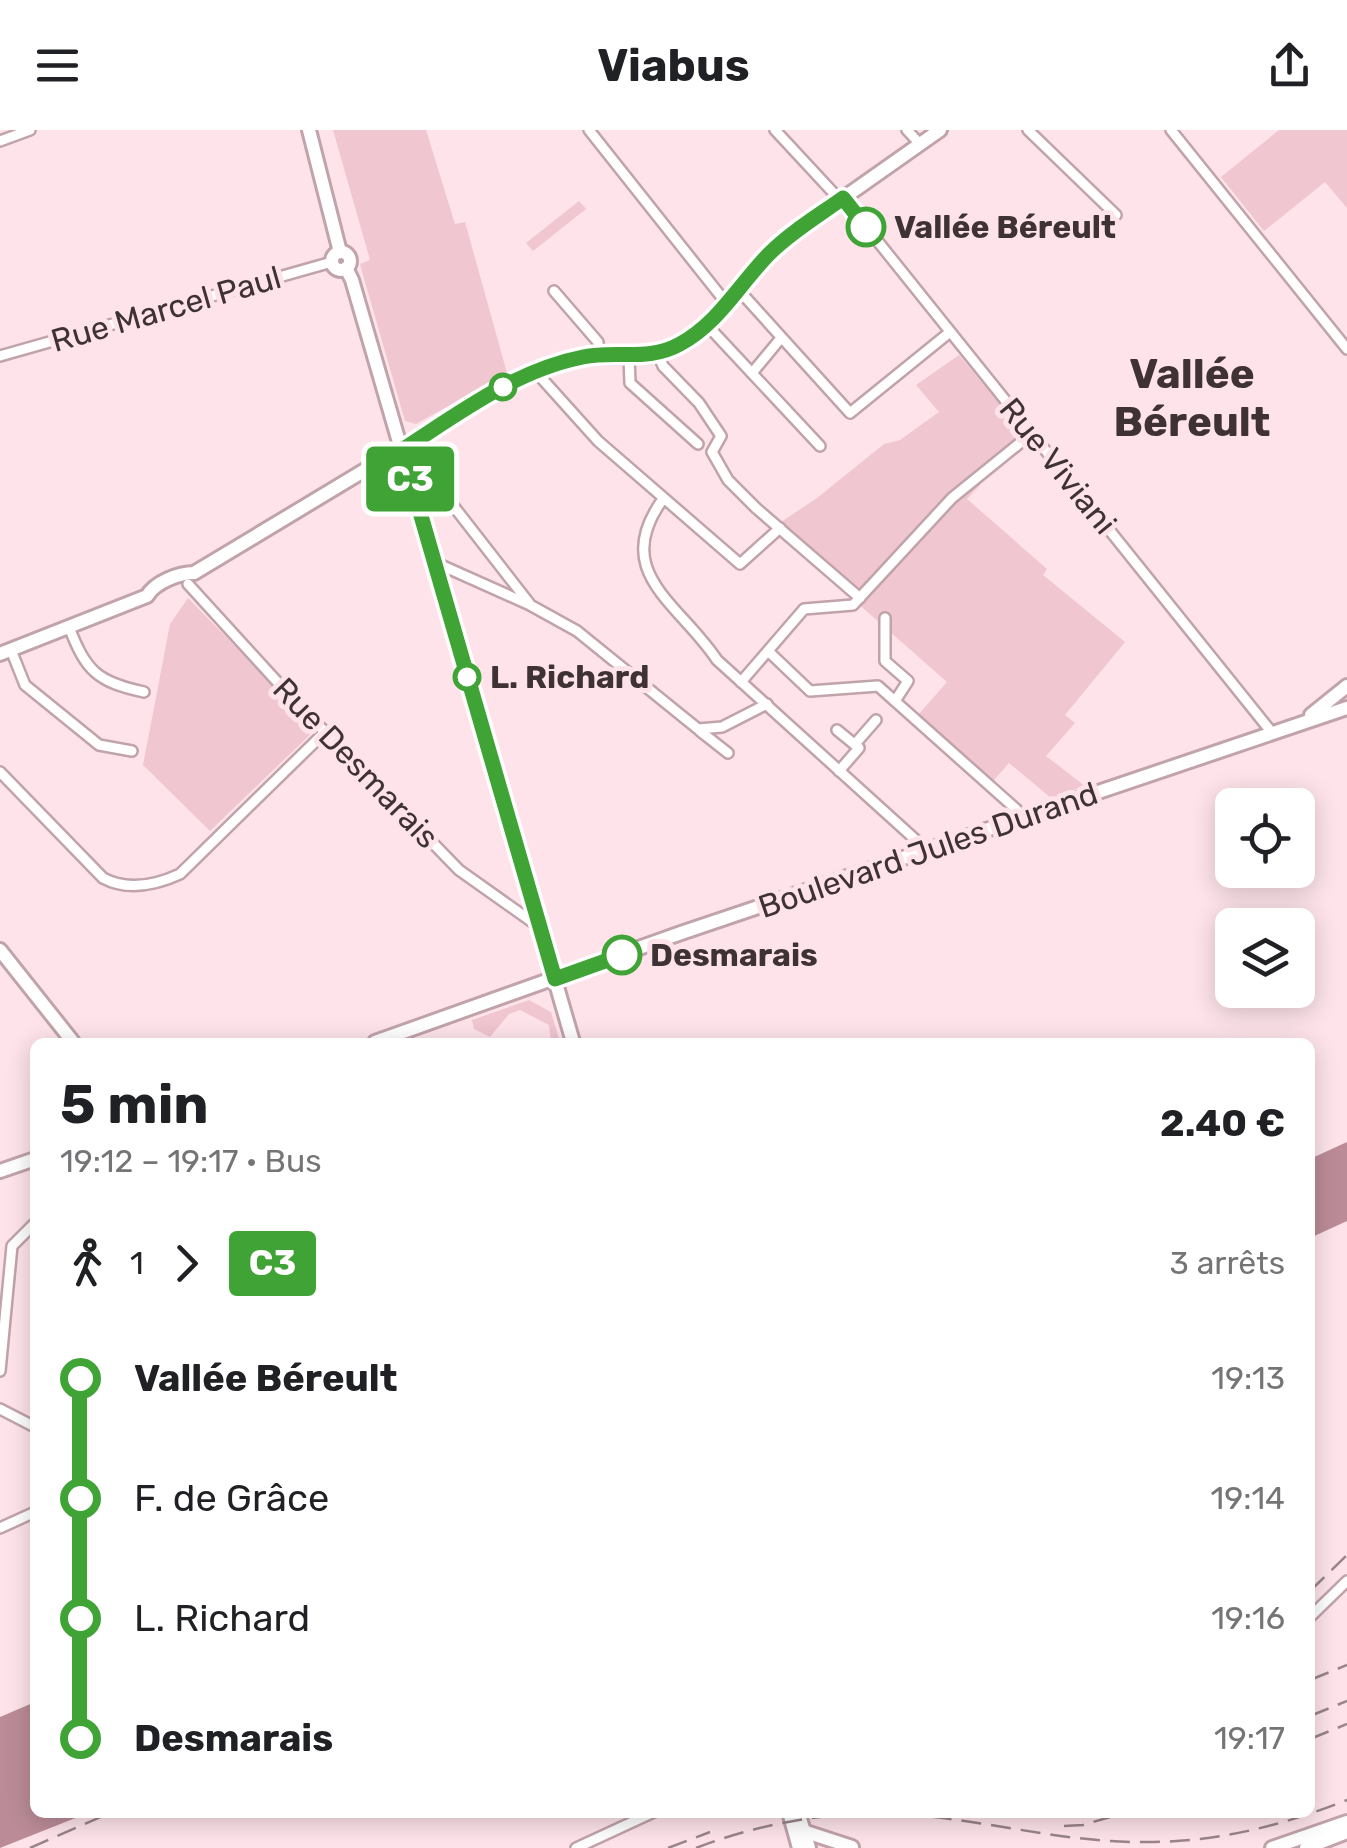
<!DOCTYPE html>
<html lang="fr">
<head>
<meta charset="utf-8">
<style>
  :root { --surface:#fff; --page:#f6f6f6; --text:#202124; --muted:#757577 }
  body { margin:0; font-family:Rubik,sans-serif; background:var(--page); color:var(--text); height:100vh; display:flex; flex-direction:column; font-size:38px; white-space:nowrap }
  * { box-sizing:border-box; margin:0 }
  p { font-size:32px; color:var(--muted) }
  .icon { flex:none; width:55px; height:55px; fill:none; stroke:currentColor; stroke-width:2; stroke-linecap:round; stroke-linejoin:round }
  .map { position:relative; flex:1; overflow:hidden }
  .side { position:absolute; left:30px; top:908px; width:1285px; height:780px; display:flex; flex-direction:column; background:var(--surface); border-radius:15px; box-shadow:0 5px 25px #0003 }
  .side>* { flex:none }
  .badge { padding:0 20px; border-radius:8px; font-size:35px; line-height:65px }
  .controls { position:absolute; left:1215px; top:658px; display:grid; gap:20px }
  .controls a { display:grid; place-items:center; width:100px; height:100px; border-radius:15px; background:var(--surface); box-shadow:0 5px 25px #0003; font-size:50px }
  .map>.badge { position:absolute; translate:-50% -50%; box-shadow:0 0 0 5px #fff }
  .legs { display:flex; align-items:center; gap:15px; height:110px; padding:0 30px; font-size:32px }
  .legs p { margin-inline-start:auto }
  .overview { display:flex; align-items:center; justify-content:space-between; height:170px; padding:0 30px }
  h1 { font-size:55px; font-weight:700; line-height:75px }
  ul { padding:0 30px; list-style:none }
  li { display:flex; align-items:center; gap:35px; height:120px; font-size:38px }
  li i { display:grid; place-items:center; width:15px; height:100%; margin:0 12px; background:currentColor }
  li i::after { content:''; width:25px; height:25px; margin:-12px; border:8px solid; border-radius:50%; background:var(--surface) }
  li p { margin-inline-start:auto }
  li:first-child i { background:linear-gradient(#0000 50%,currentColor 0) }
  li:last-child i { background:linear-gradient(currentColor 50%,#0000 0) }
  header { display:flex; justify-content:space-between; align-items:center; height:130px; padding:0 30px; background:var(--surface); font-size:45px; font-weight:700 }
  .map>svg:first-child { display:block }
  .green { fill:#f0c6d0 }
  .water { fill:#bb8c98 }
  .lines { fill:none; stroke-linecap:round; stroke-linejoin:round }
  .street-casing { stroke:#c1a3aa; stroke-width:14 }
  .secondary-casing { stroke:#c1a3aa; stroke-width:18 }
  .street { stroke:#fff; stroke-width:9 }
  .secondary { stroke:#fff; stroke-width:12 }
  .rail { stroke:#99858a; stroke-width:2.5; stroke-dasharray:20 10; stroke-linecap:butt }
  .line-1-casing { stroke:#fff; stroke-width:22 }
  .line-1 { stroke:#3fa435; stroke-width:15 }
  .stop-1-dot { fill:#fff; stroke:#3fa435; stroke-width:5 }
  .labels { text-anchor:middle; dominant-baseline:central; stroke-width:10; stroke-linejoin:round; paint-order:stroke }
  .stop-label { font-size:32px; font-weight:bold; fill:#3f3235; stroke:#fee4ea; text-anchor:start }
  .street-label { font-size:32px; fill:#3f3235; stroke:#fee4ea }
  .district-label { font-size:42px; font-weight:bold; fill:#3f3235; stroke:#fee4ea }
</style>
</head>
<body>
<header><svg class="icon" aria-label="menu" viewBox="0 0 24 24"><path d="M4 6h16M4 12h16M4 18h16"/></svg>Viabus<svg class="icon" aria-label="share" viewBox="0 0 24 24"><path d="M12 15V3M7 8l5-5 5 5M5 13v7h14v-7"/></svg></header>
<div class="map">
<svg width="1347" height="1718" viewBox="0 0 1347 1718">
  <rect width="100%" height="100%" fill="#fee4ea"/>
  <g class="green">
    <polygon points="333,0 426,0 455,94 465,92 507,243 416,294 405,291 361,138 360,134 370,130"/>
    <polygon points="1279,0 1347,0 1347,78 1325,52 1264,101 1221,47"/>
    <polygon points="579,71 586,79 533,121 526,113"/>
    <polygon points="959,225 1032,312 981,346 980,355 967,369 1047,439 1043,445 1125,512 1065,585 1075,593 1046,626 1085,656 1051,668 1009,633 993,651 918,585 947,552 772,398 817,368 884,314 900,310 939,282 916,255"/>
    <polygon points="188,468 316,599 210,701 143,635 170,494"/>
    <polygon points="529,870 551,882 560,912 551,912 549,895 520,880 509,884 490,907 474,899 472,890"/>
  </g>
  <g class="water">
    <polygon points="1347,1012 1347,1091 1310,1108 1310,1029"/>
    <polygon points="35,1572 35,1682 88,1683 0,1718 0,1587"/>
  </g>
  <g class="lines">
    <g class="street-casing">
      <g id="street">
        <polyline points="589,0 727,174"/>
        <polyline points="775,0 840,70"/>
        <polyline points="907,0 920,14"/>
        <polyline points="1028,0 1116,85"/>
        <polyline points="1171,0 1347,219"/>
        <polyline points="0,11 30,0"/>
        <polyline points="843,68 1273,604"/>
        <polyline points="554,161 598,212 599,225"/>
        <polyline points="746,168 850,283 950,202"/>
        <polyline points="707,195 820,316"/>
        <polyline points="658,224 663,236 699,273 721,306 712,322 728,350 756,378 860,468"/>
        <polyline points="0,226 332,132"/>
        <polyline points="629,226 630,253 698,314"/>
        <polyline points="536,242 598,311 740,434 780,398"/>
        <polyline points="752,243 781,208"/>
        <polyline points="401,321 427,342 529,473"/>
        <path d="M663 369C610 442 678 472 717 530L928 721"/>
        <polyline points="434,432 530,475 577,501 698,599 722,597 767,574"/>
        <polyline points="188,454 291,567 459,740 538,796"/>
        <polyline points="885,488 885,531 908,551 895,571"/>
        <path d="M69 497C86 541 97 552 144 562"/>
        <polyline points="11,520 25,555 99,615 132,621"/>
        <polyline points="768,521 810,561 878,556 1017,680 1023,689"/>
        <polyline points="741,552 804,479 853,475 952,368 1031,304"/>
        <polyline points="837,600 859,618 839,641"/>
        <polyline points="700,601 728,623"/>
        <polyline points="855,614 876,590"/>
        <path d="M0 642 103 748C127 761 156 755 180 744L325 602"/>
        <polyline points="0,1241 12,1116 35,1093"/>
        <polyline points="0,1279 35,1297"/>
        <polyline points="0,1398 35,1382"/>
        <polyline points="1310,1487 1347,1451"/>
        <polyline points="576,1718 654,1682"/>
      </g>
    </g>
    <g class="secondary-casing">
      <g id="secondary">
        <polyline points="309,0 340,122"/>
        <circle cx="341" cy="131" r="9"/>
        <polyline points="346,138 352,150 573,912"/>
        <path d="M0 524 147 466C155 452 179 443 194 443L483 269 527 245 583 227 649 226 683 213 717 185 781 112 940 0"/>
        <polyline points="1311,585 1347,556"/>
        <polyline points="0,820 73,912"/>
        <polyline points="375,912 681,803 1347,578"/>
        <polyline points="0,1041 35,1029"/>
        <polyline points="789,1682 799,1718"/>
        <polyline points="798,1682 809,1718"/>
        <polyline points="803,1701 852,1717"/>
        <polyline points="1272,1718 1347,1692"/>
        <polyline points="1306,1718 1347,1702"/>
      </g>
    </g>
    <use href="#street" class="street"/>
    <use href="#secondary" class="secondary"/>
    <g class="rail">
      <polyline points="1310,1461 1347,1425"/>
      <polyline points="1310,1550 1347,1535"/>
      <polyline points="1310,1586 1347,1571"/>
      <polyline points="1310,1609 1347,1594"/>
      <polyline points="1064,1696 1083,1695 1127,1682"/>
      <polyline points="30,1718 112,1682"/>
      <polyline points="668,1718 710,1702"/>
      <path d="M696 1718C763 1692 840 1679 913 1685 989 1691 1063 1712 1140 1712 1212 1713 1279 1697 1347 1670"/>
    </g>
  </g>
  <g class="lines">
    <g class="line-1-casing">
      <path id="line-1" d="M622 825 555 849 402 320C458 284 516 240 583 227 617 220 648 232 680 214 719 193 740 153 770 123 791 102 818 86 843 68L866 97"/>
    </g>
    <use href="#line-1" class="line-1"/>
  </g>
  <g class="stop-1-dot">
    <circle cx="866" cy="97" r="18"/>
    <circle cx="503" cy="257" r="12"/>
    <circle cx="467" cy="547" r="12"/>
    <circle cx="622" cy="825" r="18"/>
  </g>
  <g class="labels">
    <g class="stop-label">
      <text x="894" y="97">Vallée Béreult</text>
      <text x="490" y="547">L. Richard</text>
      <text x="650" y="825">Desmarais</text>
    </g>
    <g class="street-label">
      <text transform="translate(166 179) rotate(-16)">Rue Marcel Paul</text>
      <text transform="translate(1058 336) rotate(51)">Rue Viviani</text>
      <text transform="translate(356 633) rotate(46)">Rue Desmarais</text>
      <text transform="translate(928 720) rotate(-19)">Boulevard Jules Durand</text>
    </g>
    <g class="district-label">
      <text x="1192" y="244">Vallée<tspan x="1192" dy="48">Béreult</tspan></text>
    </g>
  </g>
</svg>
<div class="controls">
<a><svg class="icon" aria-label="locate" viewBox="0 0 24 24"><circle cx="12" cy="12" r="6"/><path d="M12 2v4M12 18v4M2 12h4M18 12h4"/></svg></a>
<a><svg class="icon" aria-label="layers" viewBox="0 0 24 24"><path d="M12 4l9 5-9 5-9-5zM3 14l9 5 9-5"/></svg></a>
</div>
<b class="badge" style="left:410px;top:349px;background:#3fa435;color:#fff">C3</b>
<section class="side">
<div class="overview"><div><h1>5 min</h1><p>19:12 – 19:17 · Bus</p></div><b>2.40 €</b></div>
<div class="legs"><svg class="icon" aria-label="walk" viewBox="0 0 24 24"><circle cx="13" cy="4" r="2"/><path d="M13 8l-2 6 4 7M11 14l-3 7M7 12l3-4h3l4 4"/></svg>1<svg class="icon" aria-label="forward" viewBox="0 0 24 24"><path d="M9 5l7 7-7 7"/></svg><b class="badge" style="background:#3fa435;color:#fff">C3</b><p>3 arrêts</p></div>
<ul>
<li><i style="color:#3fa435"></i><b>Vallée Béreult</b><p>19:13</p></li>
<li><i style="color:#3fa435"></i><span>F. de Grâce</span><p>19:14</p></li>
<li><i style="color:#3fa435"></i><span>L. Richard</span><p>19:16</p></li>
<li><i style="color:#3fa435"></i><b>Desmarais</b><p>19:17</p></li>
</ul>
</section>
</div>
</body>
</html>
